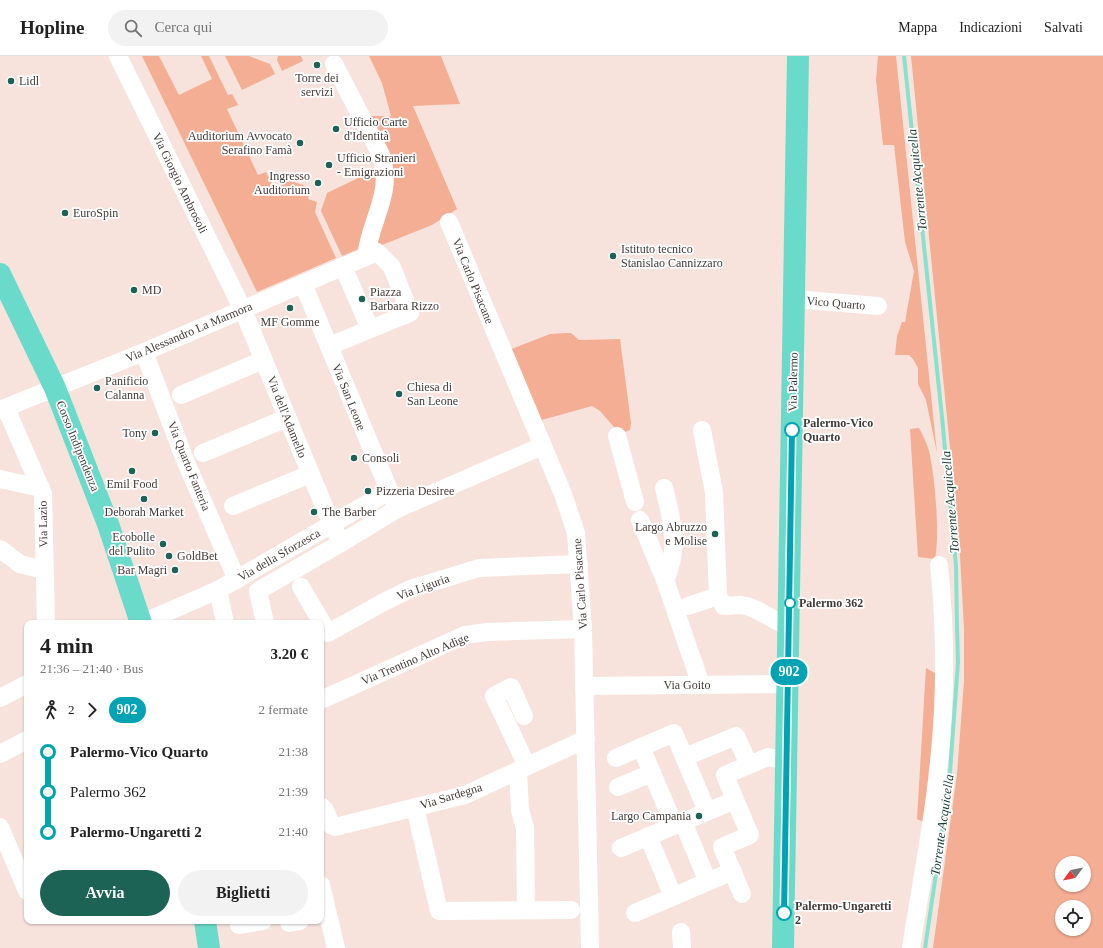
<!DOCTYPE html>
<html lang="it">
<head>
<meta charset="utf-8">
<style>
  :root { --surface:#fff; --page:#f2f2f2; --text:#222; --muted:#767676; --line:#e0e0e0; --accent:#1d6355 }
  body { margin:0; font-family:"Times New Roman",serif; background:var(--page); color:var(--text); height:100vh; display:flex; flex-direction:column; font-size:15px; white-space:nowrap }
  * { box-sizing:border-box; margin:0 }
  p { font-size:13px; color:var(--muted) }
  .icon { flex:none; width:22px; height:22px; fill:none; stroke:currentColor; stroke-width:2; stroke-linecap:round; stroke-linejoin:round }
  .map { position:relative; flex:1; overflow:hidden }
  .side { position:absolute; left:24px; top:564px; width:300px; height:304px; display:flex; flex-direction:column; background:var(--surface); border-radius:8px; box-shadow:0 1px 3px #0004 }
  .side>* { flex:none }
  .badge { padding:0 8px; border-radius:13px; font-size:14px; line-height:26px }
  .needle { width:26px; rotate:238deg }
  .tools { position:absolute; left:1055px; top:800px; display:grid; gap:8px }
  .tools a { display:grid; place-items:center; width:36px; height:36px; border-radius:50%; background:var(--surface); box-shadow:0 1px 3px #0004; font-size:20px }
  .map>.badge { position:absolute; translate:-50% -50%; box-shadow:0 0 0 2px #fff }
  .legs { display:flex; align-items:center; gap:6px; height:44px; padding:0 16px; font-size:13px }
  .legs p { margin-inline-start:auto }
  .headline { display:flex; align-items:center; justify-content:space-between; height:68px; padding:0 16px }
  h1 { font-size:22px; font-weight:600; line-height:30px }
  .cta { display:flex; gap:8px; margin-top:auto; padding:8px 16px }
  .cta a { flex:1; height:46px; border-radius:24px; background:var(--accent); color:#fff; font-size:16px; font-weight:600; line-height:46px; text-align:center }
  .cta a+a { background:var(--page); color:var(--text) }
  ul { padding:0 16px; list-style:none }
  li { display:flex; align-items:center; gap:14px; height:40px; font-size:15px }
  li i { display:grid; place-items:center; width:6px; height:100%; margin:0 5px; background:currentColor }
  li i::after { content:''; width:10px; height:10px; margin:-5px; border:3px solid; border-radius:50%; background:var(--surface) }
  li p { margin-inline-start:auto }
  li:first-child i { background:linear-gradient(#0000 50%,currentColor 0) }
  li:last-child i { background:linear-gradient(currentColor 50%,#0000 0) }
  header { display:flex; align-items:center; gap:24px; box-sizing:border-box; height:56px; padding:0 20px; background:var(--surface); border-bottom:1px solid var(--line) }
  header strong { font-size:19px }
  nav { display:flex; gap:22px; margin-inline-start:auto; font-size:14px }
  .search { width:280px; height:36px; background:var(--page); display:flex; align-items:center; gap:10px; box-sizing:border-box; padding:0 14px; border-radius:22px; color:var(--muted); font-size:15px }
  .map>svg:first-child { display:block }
  .green { fill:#f3ae94; fill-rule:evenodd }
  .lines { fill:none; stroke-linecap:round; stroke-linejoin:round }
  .stream { stroke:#87e2cd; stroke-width:4 }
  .minor { stroke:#fff; stroke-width:18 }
  .major { stroke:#6adaca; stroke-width:22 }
  .line-1-casing { stroke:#fff; stroke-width:9 }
  .line-1 { stroke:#00a3b4; stroke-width:6 }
  .poi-dot { fill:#1d6355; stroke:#fff; stroke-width:1.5 }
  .stop-1-dot { fill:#fff; stroke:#00a3b4; stroke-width:2 }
  .labels { text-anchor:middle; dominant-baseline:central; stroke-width:3.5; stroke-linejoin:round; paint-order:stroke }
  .poi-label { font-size:12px; fill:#423a37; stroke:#fff; text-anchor:start }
  .street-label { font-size:12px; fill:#423a37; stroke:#fff }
  .stop-label { font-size:12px; font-weight:bold; fill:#423a37; stroke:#fff; text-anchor:start }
  .water-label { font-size:13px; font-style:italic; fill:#0f3a32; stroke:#fff }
</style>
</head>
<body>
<header>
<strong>Hopline</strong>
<div class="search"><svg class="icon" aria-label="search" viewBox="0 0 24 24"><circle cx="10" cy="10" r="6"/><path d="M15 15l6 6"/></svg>Cerca qui</div>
<nav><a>Mappa</a><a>Indicazioni</a><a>Salvati</a></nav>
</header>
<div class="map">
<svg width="1103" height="892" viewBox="0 0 1103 892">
  <rect width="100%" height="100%" fill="#f7e3dc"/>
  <g class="green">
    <polygon points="142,0 159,0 179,39 212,23 201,0 209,0 228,39 232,38 238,49 227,53 258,119 266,116 274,132 289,124 311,132 308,143 317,146 315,156 336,202 257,236"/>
    <polygon points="225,0 249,0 270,8 275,18 242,34"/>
    <polygon points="278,0 301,0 303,5 282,15 277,4"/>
    <polygon points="369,0 441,0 460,48 413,50 457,153 432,169 382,189 373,187 389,138 368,60 391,60 382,27"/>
    <polygon points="878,0 896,0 937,397 926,344 918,328 918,312 913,303 909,299 895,299 897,280 902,266 905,266 914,215 905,186 894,89 883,89 876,24"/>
    <path d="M911 0H1103V892H933L957 718 964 625V572L959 482ZM1062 807H1084V829H1062ZM1062 851H1084V873H1062Z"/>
    <polygon points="379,112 380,125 361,192 342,200 321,155 327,137"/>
    <polygon points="565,277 571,277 579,284 620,283 631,367 630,374 620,378 600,355 592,350 538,365 509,294 550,278"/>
    <path d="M919 372C923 380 927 387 929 395 935 420 940 479 935 503L918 501 910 373Z"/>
    <polygon points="926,612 940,620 927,768 917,763"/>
  </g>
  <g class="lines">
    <polyline class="stream" points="904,0 942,361 956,510 957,570 958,606 949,730 925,892"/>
    <g class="minor">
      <polyline points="118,0 243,254 326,455 341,487 258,535 265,567"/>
      <path d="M334 8 381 99C394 138 370 163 366 201"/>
      <polyline points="449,166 563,438 576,477 583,573 590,892"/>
      <polyline points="343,210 370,273"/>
      <polyline points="303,228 397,453"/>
      <polyline points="794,243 878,250"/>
      <polyline points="144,296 185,404 237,524"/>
      <polyline points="181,339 263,304"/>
      <polyline points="6,352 43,438 46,567"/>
      <polyline points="0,354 144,296 377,196 392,211 410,257 329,290"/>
      <path d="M702 374 714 436 718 540 724 550C729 550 735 549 740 549 758 550 772 566 790 570"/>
      <polyline points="617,380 635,446"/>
      <polyline points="203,397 287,362"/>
      <polyline points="0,423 41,432"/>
      <path d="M664 432C672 463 680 494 665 524"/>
      <polyline points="233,450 310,418"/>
      <polyline points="640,464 665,524 701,629"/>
      <polyline points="341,487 397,453 542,390"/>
      <polyline points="0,493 20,508 44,514"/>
      <polyline points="301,531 328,577 382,547 410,533 479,512 579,508"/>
      <polyline points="218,534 225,567"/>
      <polyline points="688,550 718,540"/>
      <polyline points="142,567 218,534 389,435"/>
      <polyline points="584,630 789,628"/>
      <polyline points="0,642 27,628"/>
      <polyline points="321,644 465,579 487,576 583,573"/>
      <polyline points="524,660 511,631 494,640 527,710"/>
      <polyline points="641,691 674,769"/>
      <polyline points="0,698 27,684"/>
      <polyline points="685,701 736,680 749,709"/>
      <polyline points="616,702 674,677 707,755"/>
      <polyline points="518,715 520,754 525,772 526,854"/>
      <polyline points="618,731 652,717"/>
      <polyline points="735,744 750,779 722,791 742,838"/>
      <polyline points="321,750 325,754 331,769 335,771 465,739 586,683"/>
      <polyline points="415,751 439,855 571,854"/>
      <polyline points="683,766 708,826"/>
      <polyline points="0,771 27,835"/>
      <polyline points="648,780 673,840"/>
      <polyline points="621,792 735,744 725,719 768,701 787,705"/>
      <polyline points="321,829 336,892"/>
      <polyline points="635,857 733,815"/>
      <polyline points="289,865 289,867 300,865"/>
      <polyline points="239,869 263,865"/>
      <polyline points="681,876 682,892"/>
      <path d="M911 892C920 833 932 774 938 715 946 646 946 577 939 509"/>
    </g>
    <g class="major">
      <polyline points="0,218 55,332 108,468 141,567"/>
      <polyline points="205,865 209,892"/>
      <polyline points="783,892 798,0"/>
    </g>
  </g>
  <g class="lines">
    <g class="line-1-casing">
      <polyline id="line-1" points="784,857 792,374"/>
    </g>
    <use href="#line-1" class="line-1"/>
  </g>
  <g class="poi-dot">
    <circle cx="317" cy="9" r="4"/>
    <circle cx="11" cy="25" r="4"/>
    <circle cx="336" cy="73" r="4"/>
    <circle cx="300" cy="87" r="4"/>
    <circle cx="329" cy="109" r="4"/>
    <circle cx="318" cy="127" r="4"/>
    <circle cx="65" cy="157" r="4"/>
    <circle cx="613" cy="200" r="4"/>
    <circle cx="134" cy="234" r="4"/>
    <circle cx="362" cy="243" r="4"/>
    <circle cx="290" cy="252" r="4"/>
    <circle cx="97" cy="332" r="4"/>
    <circle cx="399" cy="338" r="4"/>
    <circle cx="155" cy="377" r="4"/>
    <circle cx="354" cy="402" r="4"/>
    <circle cx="132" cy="415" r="4"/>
    <circle cx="368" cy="435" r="4"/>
    <circle cx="144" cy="443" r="4"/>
    <circle cx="314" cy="456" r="4"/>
    <circle cx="715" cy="478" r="4"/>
    <circle cx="163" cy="488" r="4"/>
    <circle cx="169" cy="500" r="4"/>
    <circle cx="175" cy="514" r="4"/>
    <circle cx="699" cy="760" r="4"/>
  </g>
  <g class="stop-1-dot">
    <circle cx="792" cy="374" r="7"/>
    <circle cx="790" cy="547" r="5"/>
    <circle cx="784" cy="857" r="7"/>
  </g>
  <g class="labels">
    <g class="poi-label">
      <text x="317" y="22" text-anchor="middle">Torre dei<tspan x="317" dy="14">servizi</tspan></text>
      <text x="19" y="25">Lidl</text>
      <text x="344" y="66">Ufficio Carte<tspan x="344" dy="14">d'Identità</tspan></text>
      <text x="292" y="80" text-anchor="end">Auditorium Avvocato<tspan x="292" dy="14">Serafino Famà</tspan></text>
      <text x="337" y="102">Ufficio Stranieri<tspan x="337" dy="14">- Emigrazioni</tspan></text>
      <text x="310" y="120" text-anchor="end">Ingresso<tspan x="310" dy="14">Auditorium</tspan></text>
      <text x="73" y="157">EuroSpin</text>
      <text x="621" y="193">Istituto tecnico<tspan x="621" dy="14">Stanislao Cannizzaro</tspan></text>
      <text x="142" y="234">MD</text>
      <text x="370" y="236">Piazza<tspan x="370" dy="14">Barbara Rizzo</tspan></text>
      <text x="290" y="266" text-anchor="middle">MF Gomme</text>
      <text x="105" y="325">Panificio<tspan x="105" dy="14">Calanna</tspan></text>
      <text x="407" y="331">Chiesa di<tspan x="407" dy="14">San Leone</tspan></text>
      <text x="147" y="377" text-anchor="end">Tony</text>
      <text x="362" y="402">Consoli</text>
      <text x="132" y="428" text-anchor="middle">Emil Food</text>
      <text x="376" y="435">Pizzeria Desiree</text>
      <text x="144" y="456" text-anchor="middle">Deborah Market</text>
      <text x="322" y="456">The Barber</text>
      <text x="707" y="471" text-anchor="end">Largo Abruzzo<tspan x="707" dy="14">e Molise</tspan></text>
      <text x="155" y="481" text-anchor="end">Ecobolle<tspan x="155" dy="14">del Pulito</tspan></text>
      <text x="177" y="500">GoldBet</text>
      <text x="167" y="514" text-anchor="end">Bar Magri</text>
      <text x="691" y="760" text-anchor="end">Largo Campania</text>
    </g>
    <g class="street-label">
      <text transform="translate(180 127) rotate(64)">Via Giorgio Ambrosoli</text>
      <text transform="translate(473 225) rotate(68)">Via Carlo Pisacane</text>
      <text transform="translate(836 247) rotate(5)">Vico Quarto</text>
      <text transform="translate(189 276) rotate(-23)">Via Alessandro La Marmora</text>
      <text transform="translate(793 326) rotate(-89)">Via Palermo</text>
      <text transform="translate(349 341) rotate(68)">Via San Leone</text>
      <text transform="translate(287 361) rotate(68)">Via dell'Adamello</text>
      <text transform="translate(78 390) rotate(68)">Corso Indipendenza</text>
      <text transform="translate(189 410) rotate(68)">Via Quarto Fanteria</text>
      <text transform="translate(43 468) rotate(-91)">Via Lazio</text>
      <text transform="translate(279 499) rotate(-30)">Via della Sforzesca</text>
      <text transform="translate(580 528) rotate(-94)">Via Carlo Pisacane</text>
      <text transform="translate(423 531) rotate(-20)">Via Liguria</text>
      <text transform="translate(415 603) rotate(-23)">Via Trentino Alto Adige</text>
      <text x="687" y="629">Via Goito</text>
      <text transform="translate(451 740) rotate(-17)">Via Sardegna</text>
    </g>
    <g class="stop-label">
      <text x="803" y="367">Palermo-Vico<tspan x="803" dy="14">Quarto</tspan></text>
      <text x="799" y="547">Palermo 362</text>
      <text x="795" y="850">Palermo-Ungaretti<tspan x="795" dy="14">2</tspan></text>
    </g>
    <g class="water-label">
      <text transform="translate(917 124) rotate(-96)">Torrente Acquicella</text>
      <text transform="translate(950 446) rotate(-95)">Torrente Acquicella</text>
      <text transform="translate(942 769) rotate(-82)">Torrente Acquicella</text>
    </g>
  </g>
</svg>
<div class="tools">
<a><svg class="needle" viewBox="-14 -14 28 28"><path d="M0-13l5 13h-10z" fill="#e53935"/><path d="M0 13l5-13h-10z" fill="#767676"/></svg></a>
<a><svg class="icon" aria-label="locate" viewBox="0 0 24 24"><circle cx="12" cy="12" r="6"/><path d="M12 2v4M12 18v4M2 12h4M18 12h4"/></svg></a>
</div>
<b class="badge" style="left:789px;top:616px;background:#00a3b4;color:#fff">902</b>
<section class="side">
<div class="headline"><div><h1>4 min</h1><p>21:36 – 21:40 · Bus</p></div><b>3.20 €</b></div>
<div class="legs"><svg class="icon" aria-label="walk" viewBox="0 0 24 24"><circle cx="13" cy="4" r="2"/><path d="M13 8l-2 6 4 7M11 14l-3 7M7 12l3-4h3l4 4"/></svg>2<svg class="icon" aria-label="forward" viewBox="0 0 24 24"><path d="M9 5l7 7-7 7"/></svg><b class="badge" style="background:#00a3b4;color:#fff">902</b><p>2 fermate</p></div>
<ul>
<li><i style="color:#00a3b4"></i><b>Palermo-Vico Quarto</b><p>21:38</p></li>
<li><i style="color:#00a3b4"></i><span>Palermo 362</span><p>21:39</p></li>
<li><i style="color:#00a3b4"></i><b>Palermo-Ungaretti 2</b><p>21:40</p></li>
</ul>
<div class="cta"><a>Avvia</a><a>Biglietti</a></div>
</section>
</div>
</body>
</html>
